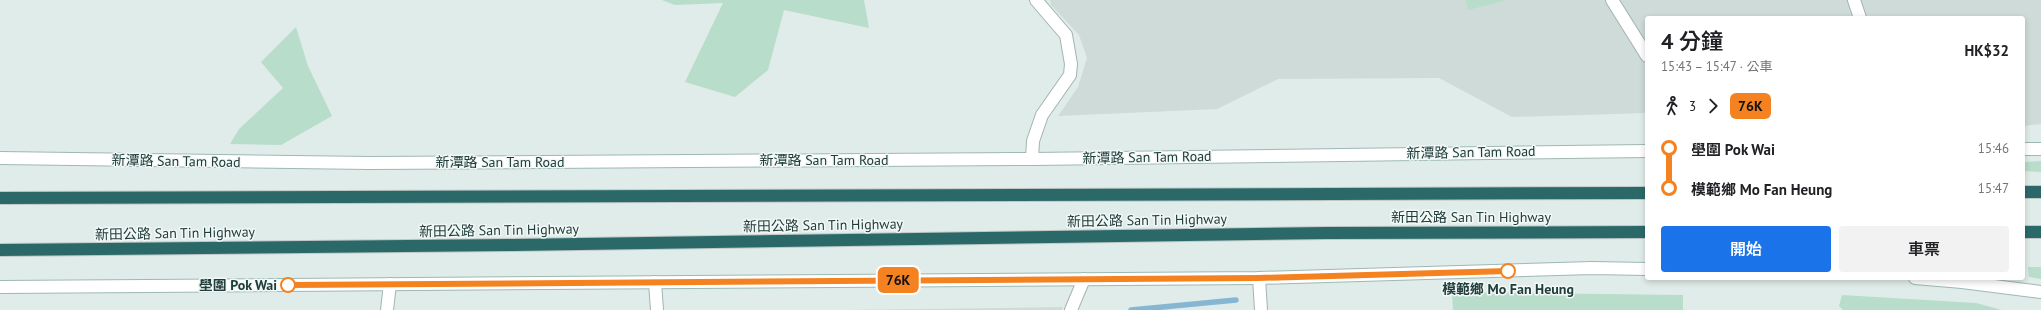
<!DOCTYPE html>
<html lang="zh-TW">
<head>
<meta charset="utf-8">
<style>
  :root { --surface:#fff; --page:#f2f2f2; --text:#202124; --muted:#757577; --accent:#1a73e8 }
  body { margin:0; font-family:"PT Sans","Noto Sans TC",sans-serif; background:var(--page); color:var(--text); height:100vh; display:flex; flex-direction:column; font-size:15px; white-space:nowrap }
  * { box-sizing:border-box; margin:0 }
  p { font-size:13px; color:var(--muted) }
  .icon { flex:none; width:22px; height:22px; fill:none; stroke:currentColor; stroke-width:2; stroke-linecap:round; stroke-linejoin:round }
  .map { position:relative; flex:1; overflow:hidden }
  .panel { position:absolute; left:1645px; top:16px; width:380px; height:264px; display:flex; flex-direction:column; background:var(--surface); border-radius:4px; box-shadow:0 2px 6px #0003 }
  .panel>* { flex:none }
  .badge { padding:0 8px; border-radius:6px; font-size:14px; line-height:26px }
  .map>.badge { position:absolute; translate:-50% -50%; box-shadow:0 0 0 2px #fff }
  .legs { display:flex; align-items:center; gap:6px; height:44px; padding:0 16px; font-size:13px }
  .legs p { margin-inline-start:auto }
  .head { display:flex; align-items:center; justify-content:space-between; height:68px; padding:0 16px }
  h1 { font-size:22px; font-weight:600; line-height:30px }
  .action { display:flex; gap:8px; margin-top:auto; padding:8px 16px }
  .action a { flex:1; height:46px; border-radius:4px; background:var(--accent); color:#fff; font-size:16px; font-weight:600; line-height:46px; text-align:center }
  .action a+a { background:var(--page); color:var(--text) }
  ul { padding:0 16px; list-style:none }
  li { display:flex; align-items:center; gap:14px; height:40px; font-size:15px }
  li i { display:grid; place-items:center; width:6px; height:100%; margin:0 5px; background:currentColor }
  li i::after { content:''; width:10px; height:10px; margin:-5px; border:3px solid; border-radius:50%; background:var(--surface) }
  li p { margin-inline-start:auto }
  li:first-child i { background:linear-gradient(#0000 50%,currentColor 0) }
  li:last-child i { background:linear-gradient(currentColor 50%,#0000 0) }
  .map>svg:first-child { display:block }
  .built { fill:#cedbd8 }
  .green { fill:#b8ddca }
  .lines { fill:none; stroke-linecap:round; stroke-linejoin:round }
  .stream { stroke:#86b6d2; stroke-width:5.5 }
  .street-casing { stroke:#a3b4b1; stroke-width:14 }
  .secondary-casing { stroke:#9eb8b4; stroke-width:14 }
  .highway-casing { stroke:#c1c8c8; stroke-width:14 }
  .street { stroke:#fff; stroke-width:12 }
  .secondary { stroke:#fff; stroke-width:12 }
  .highway { stroke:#2b6969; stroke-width:12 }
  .line-1-casing { stroke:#fff; stroke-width:9 }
  .line-1 { stroke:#f58220; stroke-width:6 }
  .stop-1-dot { fill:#fff; stroke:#f58220; stroke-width:2 }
  .labels { text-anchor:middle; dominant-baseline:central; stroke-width:3; stroke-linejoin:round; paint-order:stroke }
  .street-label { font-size:14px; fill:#203c3b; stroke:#f1f8f6 }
  .stop-label { font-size:14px; font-weight:bold; fill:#203c3b; stroke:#f1f8f6; text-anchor:end }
</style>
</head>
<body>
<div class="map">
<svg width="2041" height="310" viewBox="0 0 2041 310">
  <rect width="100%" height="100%" fill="#e0ece9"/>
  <g class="built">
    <polygon points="1050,0 2041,0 2041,124 2023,126 2023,18 1647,18 1647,113 1512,117 1439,78 1278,79 1217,109 1058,116 1078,87 1087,58 1079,35 1051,5"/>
    <polygon points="1063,307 1062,310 847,310"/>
  </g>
  <g class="green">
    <polygon points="662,0 864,0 869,28 784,10 768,70 735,97 685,82 723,3 675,5"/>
    <polygon points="1466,0 1507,0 1468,10"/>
    <polygon points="296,27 308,66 332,116 281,145 230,144 239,129 283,88 261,62"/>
    <polygon points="2041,161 2041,172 2023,171 2023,162"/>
    <polygon points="2028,267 2041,267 2041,279 2029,277"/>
    <polygon points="1452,292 1683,295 1683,310 1453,310"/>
    <polygon points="1842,295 1976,303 2002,310 1843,310 1839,306"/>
  </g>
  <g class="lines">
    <polyline class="stream" points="1131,310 1236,300"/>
    <g class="street-casing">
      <g id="street">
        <polyline points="1612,0 1647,56"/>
        <polyline points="1854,0 1860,18"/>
        <polyline points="1032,159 1033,141 1042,115 1070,75 1071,64 1066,35 1036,0"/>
        <polyline points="1259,278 1261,310"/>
        <polyline points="655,282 657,310"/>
        <polyline points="387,310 390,284"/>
        <polyline points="1071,310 1084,279"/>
      </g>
    </g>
    <g class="secondary-casing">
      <g id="secondary">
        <polyline points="2023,149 2041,149"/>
        <polyline points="0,158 369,163 1032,159 1647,151"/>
        <polyline points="1915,278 1962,282 2041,292"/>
        <polyline points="0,287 1259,278 1592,268 1647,269"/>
      </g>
    </g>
    <g class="highway-casing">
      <g id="highway">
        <polyline points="2023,192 2041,192"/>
        <polyline points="0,198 1647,193"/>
        <polyline points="2023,232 2041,232"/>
        <polyline points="0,250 513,245 1327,233 1647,232"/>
      </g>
    </g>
    <use href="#street" class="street"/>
    <use href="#secondary" class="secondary"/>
    <use href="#highway" class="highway"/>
  </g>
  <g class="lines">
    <g class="line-1-casing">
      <polyline id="line-1" points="288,285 1258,278 1508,271"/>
    </g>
    <use href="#line-1" class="line-1"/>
  </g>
  <g class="stop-1-dot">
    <circle cx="1508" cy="271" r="7"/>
    <circle cx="288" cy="285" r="7"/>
  </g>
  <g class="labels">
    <g class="street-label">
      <text transform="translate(1471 152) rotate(-1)">新潭路 San Tam Road</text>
      <text transform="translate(1147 157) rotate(-1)">新潭路 San Tam Road</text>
      <text x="824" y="160">新潭路 San Tam Road</text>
      <text transform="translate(176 161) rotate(1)">新潭路 San Tam Road</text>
      <text x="500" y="162">新潭路 San Tam Road</text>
      <text x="1471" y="217">新田公路 San Tin Highway</text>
      <text transform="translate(1147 220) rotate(-1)">新田公路 San Tin Highway</text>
      <text transform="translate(823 225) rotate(-1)">新田公路 San Tin Highway</text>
      <text transform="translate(499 230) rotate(-1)">新田公路 San Tin Highway</text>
      <text transform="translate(175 233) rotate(-1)">新田公路 San Tin Highway</text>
    </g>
    <g class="stop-label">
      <text x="277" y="285">壆圍 Pok Wai</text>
      <text x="1508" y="289" text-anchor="middle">模範鄉 Mo Fan Heung</text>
    </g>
  </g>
</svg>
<b class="badge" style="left:898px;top:280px;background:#f58220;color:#111">76K</b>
<section class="panel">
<div class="head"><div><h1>4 分鐘</h1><p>15:43 – 15:47 · 公車</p></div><b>HK$32</b></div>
<div class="legs"><svg class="icon" aria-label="walk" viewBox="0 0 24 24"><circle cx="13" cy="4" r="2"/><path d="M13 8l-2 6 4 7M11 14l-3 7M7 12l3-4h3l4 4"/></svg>3<svg class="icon" aria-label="forward" viewBox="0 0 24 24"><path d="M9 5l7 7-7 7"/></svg><b class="badge" style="background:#f58220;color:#111">76K</b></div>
<ul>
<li><i style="color:#f58220"></i><b>壆圍 Pok Wai</b><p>15:46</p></li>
<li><i style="color:#f58220"></i><b>模範鄉 Mo Fan Heung</b><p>15:47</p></li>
</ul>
<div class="action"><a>開始</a><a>車票</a></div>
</section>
</div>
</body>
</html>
